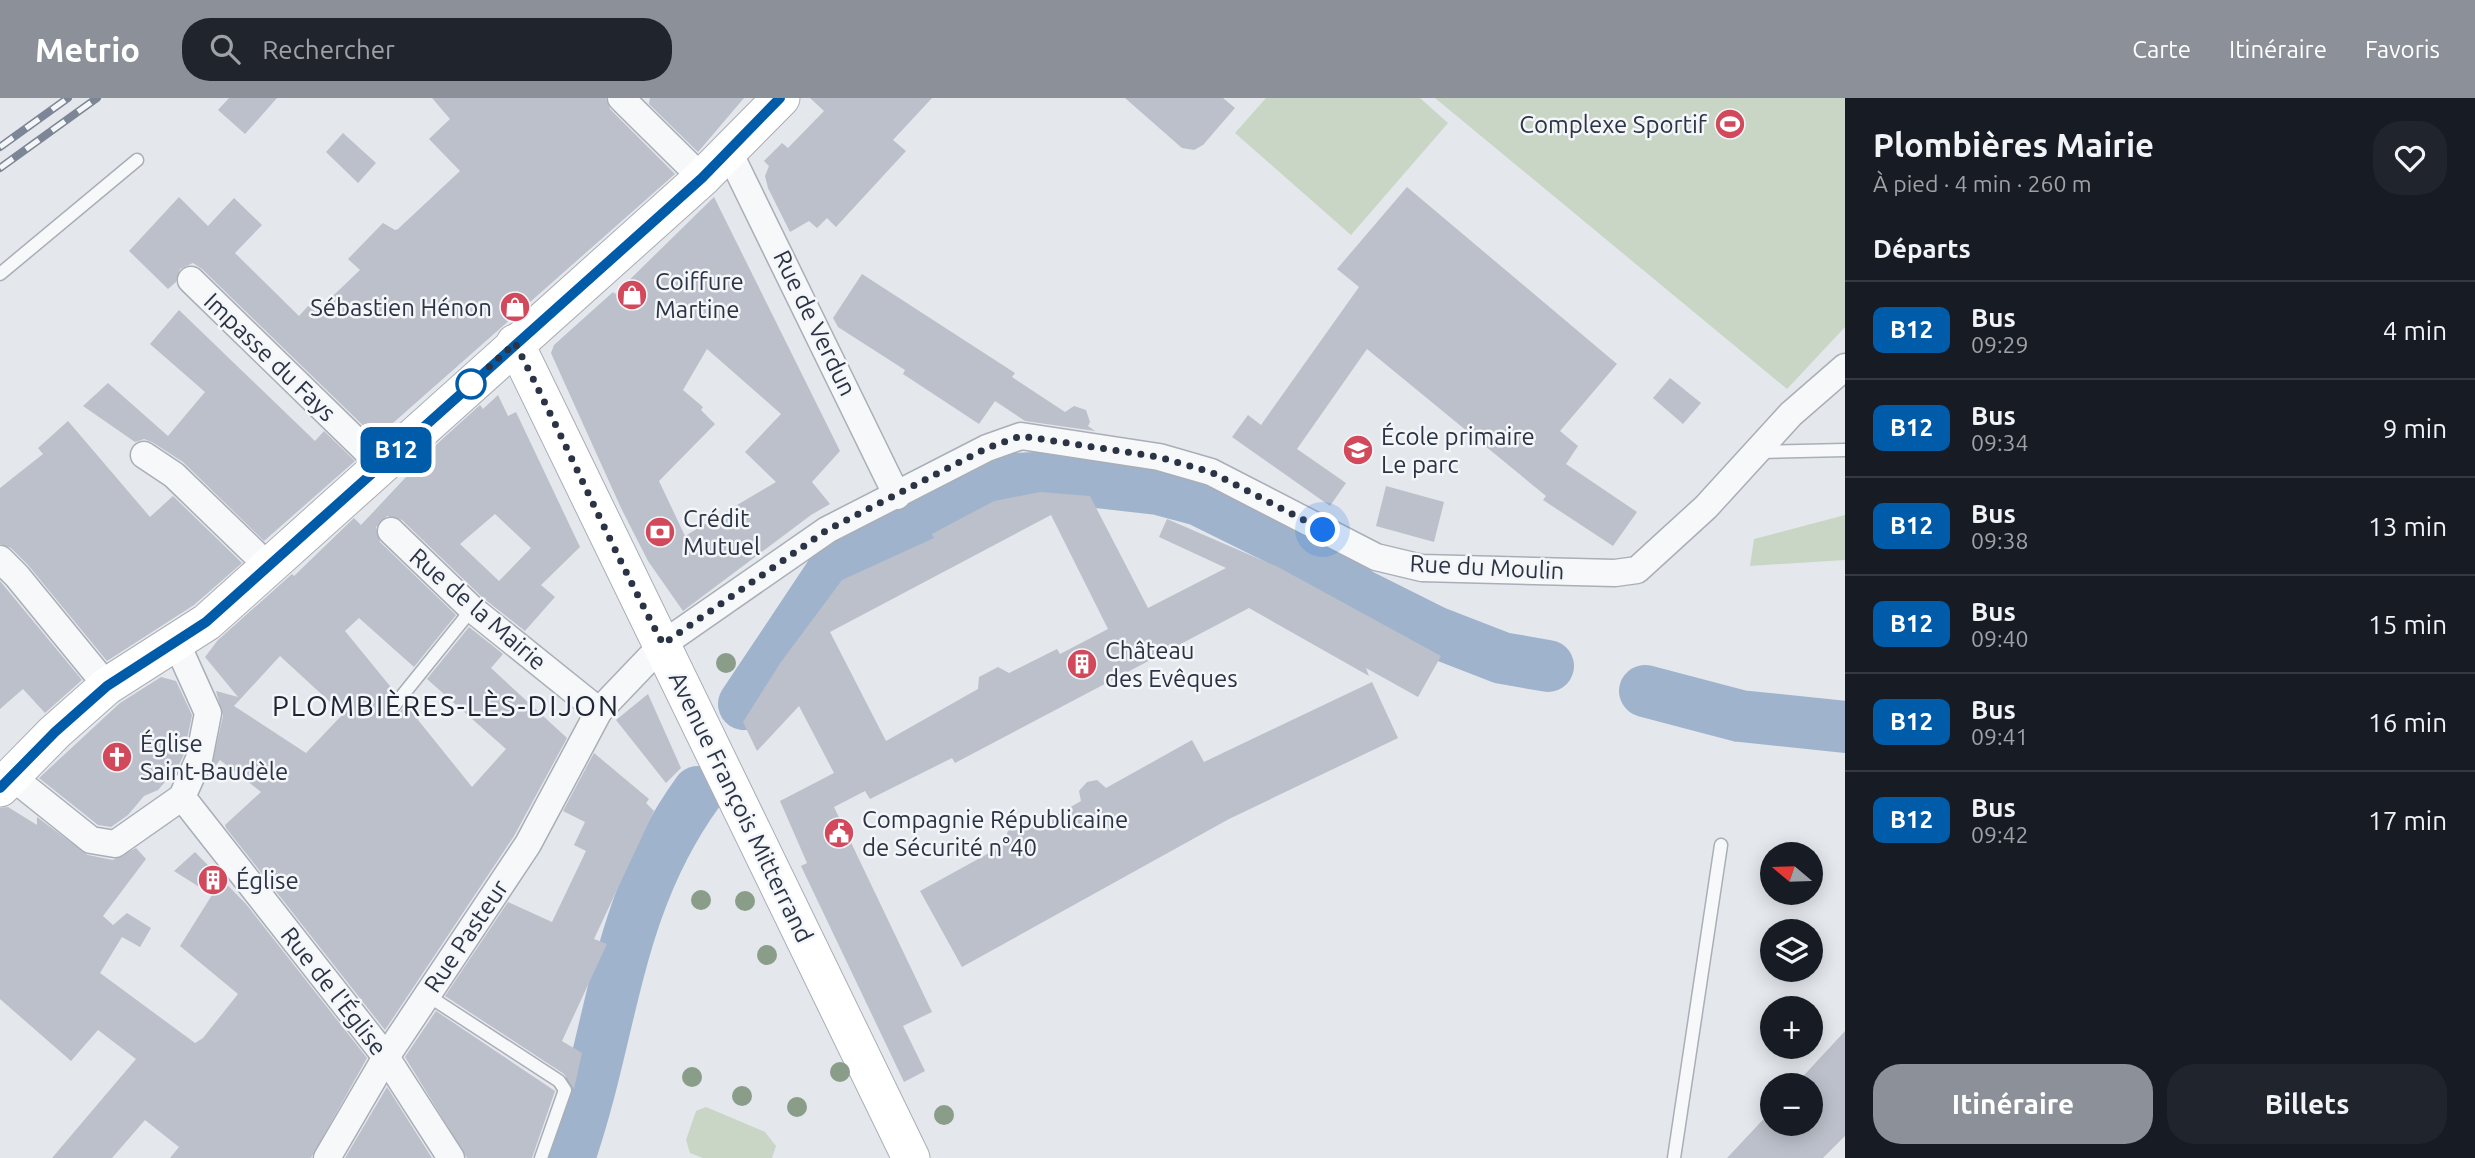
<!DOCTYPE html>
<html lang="fr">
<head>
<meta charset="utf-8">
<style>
  :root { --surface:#171b24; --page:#20242c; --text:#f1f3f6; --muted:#9ea1a6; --line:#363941; --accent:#8c9099 }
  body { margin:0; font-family:Ubuntu,sans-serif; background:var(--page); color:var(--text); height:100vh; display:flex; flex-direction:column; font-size:26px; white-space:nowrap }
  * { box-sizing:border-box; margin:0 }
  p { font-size:23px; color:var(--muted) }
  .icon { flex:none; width:38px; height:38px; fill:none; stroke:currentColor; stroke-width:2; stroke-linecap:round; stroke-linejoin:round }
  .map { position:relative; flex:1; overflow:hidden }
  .details { display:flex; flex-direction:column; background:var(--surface); width:630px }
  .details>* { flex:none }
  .badge { padding:0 14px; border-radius:10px; font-size:24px; line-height:46px }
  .needle { width:46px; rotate:289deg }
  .tools { position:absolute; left:1760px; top:744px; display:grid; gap:14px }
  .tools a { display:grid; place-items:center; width:63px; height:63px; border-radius:50%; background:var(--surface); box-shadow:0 4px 18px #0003; font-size:35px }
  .you { position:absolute; width:35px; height:35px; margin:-18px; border:5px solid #fff; border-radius:50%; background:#1a73e8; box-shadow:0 0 0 10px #1a73e833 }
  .map>.badge { position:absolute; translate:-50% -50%; box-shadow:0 0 0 4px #fff }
  h2 { padding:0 28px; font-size:26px; line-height:63px }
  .round { display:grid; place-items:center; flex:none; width:74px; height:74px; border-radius:28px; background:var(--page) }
  .head { display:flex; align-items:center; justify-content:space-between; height:119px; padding:0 28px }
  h1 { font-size:33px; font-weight:700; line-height:52px }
  .cta { display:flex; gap:14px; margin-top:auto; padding:14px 28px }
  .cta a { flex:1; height:80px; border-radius:28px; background:var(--accent); color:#fff; font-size:28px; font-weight:700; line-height:80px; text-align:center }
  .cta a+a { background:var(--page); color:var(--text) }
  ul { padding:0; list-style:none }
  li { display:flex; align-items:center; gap:21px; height:98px; padding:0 28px; border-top:2px solid var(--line) }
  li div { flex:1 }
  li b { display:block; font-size:26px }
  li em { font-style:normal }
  li .badge { min-width:77px; font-weight:700; text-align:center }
  header { display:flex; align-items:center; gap:42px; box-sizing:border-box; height:98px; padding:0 35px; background:var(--accent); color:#fff }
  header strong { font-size:33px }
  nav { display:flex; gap:38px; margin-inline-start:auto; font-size:24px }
  .search { width:490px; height:63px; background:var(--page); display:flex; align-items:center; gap:18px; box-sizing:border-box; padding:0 24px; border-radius:28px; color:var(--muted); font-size:26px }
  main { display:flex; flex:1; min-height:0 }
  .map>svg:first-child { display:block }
  .green { fill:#c9d6c5 }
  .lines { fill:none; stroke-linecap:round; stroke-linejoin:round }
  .river { stroke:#9fb4cc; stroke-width:52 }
  .building { fill:#bbc0ca; fill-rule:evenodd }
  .service-casing { stroke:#a9aeb7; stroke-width:15 }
  .minor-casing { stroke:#a9aeb7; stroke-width:29 }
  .secondary-casing { stroke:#a9aeb7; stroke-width:39 }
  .service { stroke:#f7f8fa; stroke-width:12 }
  .minor { stroke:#f7f8fa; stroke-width:26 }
  .secondary { stroke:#fff; stroke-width:37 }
  .rail-casing { stroke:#7d8696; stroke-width:8 }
  .rail { stroke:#f4f6f9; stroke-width:5; stroke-dasharray:16; stroke-linecap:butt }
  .tree { fill:#899d89 }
  .line-casing { stroke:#fff; stroke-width:16 }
  .line { stroke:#005ca9; stroke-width:10 }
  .walk { stroke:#2b3445; stroke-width:7; stroke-dasharray:0 12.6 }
  .stop-dot { fill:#fff; stroke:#005ca9; stroke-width:3.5 }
  .labels { text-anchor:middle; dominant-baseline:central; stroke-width:5; stroke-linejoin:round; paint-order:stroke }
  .poi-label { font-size:24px; fill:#2b3445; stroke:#f4f6f9; text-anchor:start }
  .street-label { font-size:24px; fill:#2b3445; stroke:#f4f6f9 }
  .quarter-label { font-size:28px; letter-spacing:2px; fill:#1d2536; stroke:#f4f6f9 }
</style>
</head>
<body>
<header>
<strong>Metrio</strong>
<div class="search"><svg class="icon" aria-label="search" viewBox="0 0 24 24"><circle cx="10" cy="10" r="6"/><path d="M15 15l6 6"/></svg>Rechercher</div>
<nav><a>Carte</a><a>Itinéraire</a><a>Favoris</a></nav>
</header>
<main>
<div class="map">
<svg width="1845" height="1060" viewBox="0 0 1845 1060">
  <rect width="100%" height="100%" fill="#e4e7ec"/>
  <g class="green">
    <polygon points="1266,0 1420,0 1448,25 1351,137 1235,35"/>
    <polygon points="1435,0 1845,0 1845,229 1787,291"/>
    <polygon points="1845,417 1845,462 1750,468 1754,441"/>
    <polygon points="706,1009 765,1034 776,1048 772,1060 703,1060 690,1055 686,1042 696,1013"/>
  </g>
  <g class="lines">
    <g class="river">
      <polyline points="1645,593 1740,618 1845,629"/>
      <polyline points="744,606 832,474 961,400 1016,381 1053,379 1158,391 1199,402 1278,441 1361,497 1435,534 1502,560 1548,568"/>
      <path d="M569 1060C614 930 614 810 698 694"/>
    </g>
  </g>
  <g class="building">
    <polygon points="229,0 277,0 245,36 218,12"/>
    <polygon points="432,0 606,0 610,11 675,76 376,340 202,171 193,165 180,171 176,184 168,191 129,153 179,99 208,128 234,100 262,127 235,155 299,218 308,208 316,214 360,172 348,161 383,125 395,132 398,131 460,73 429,41 450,21"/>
    <polygon points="650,0 744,0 698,54 649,6"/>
    <polygon points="810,0 932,0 893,42 906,53 836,129 827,120 817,130 809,123 790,134 768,90 765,78 769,68 764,63 782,45 788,50 824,13"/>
    <polygon points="1125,0 1223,0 1235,10 1203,47 1194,52 1182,50"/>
    <polygon points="343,35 376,65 358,85 326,54"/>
    <polygon points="1407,89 1617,266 1560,333 1578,348 1566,366 1637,414 1613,448 1543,402 1546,398 1367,251 1297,351 1346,385 1330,408 1232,339 1248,317 1261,327 1359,189 1337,171"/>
    <path d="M714 99 840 353 812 384 830 406 811 417 683 513 648 463 621 410 551 255 554 247 613 194 615 196ZM707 251 781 316 745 354 776 384 685 438 659 383 715 326 701 312 703 309 683 292Z"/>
    <polygon points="862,176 1015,275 1012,279 1065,314 1074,308 1086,312 1090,324 1088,328 1095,333 1025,323 995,303 979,326 903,276 905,272 838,229 833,220"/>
    <polygon points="179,212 315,343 324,333 355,363 264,443 183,364 152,344 144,341 135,344 83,308 108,285 168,338 205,294 150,246"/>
    <polygon points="1670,280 1701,305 1683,326 1653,300"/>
    <path d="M498 297 508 318 516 314 580 449 541 487 555 499 525 533 482 499 402 422 387 418 376 429 380 444 456 517 414 569 359 520 345 533 394 593 385 607 387 615 397 617 406 607 472 689 506 651 427 581 469 529 503 556 491 570 567 640 514 738 385 932 226 730 225 727 261 694 220 662 210 675 223 618 216 593 238 599 205 559 218 542 292 476 294 478 354 420 361 427 438 345 480 307 483 311ZM495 416 531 450 499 483 460 446ZM280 558 343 616 306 655 234 608Z"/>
    <polygon points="68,323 150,419 173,398 242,465 194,507 107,563 28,467 11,450 0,446 0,390 43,356 38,350"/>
    <polygon points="1386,388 1444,404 1434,444 1376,428"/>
    <path d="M1040 394 1090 398 1148 510 1226 470 1159 439 1167 421 1278 469 1441 558 1418 599 1366 570 1369 578 1249 510 955 665 952 660 870 701 865 693 834 709 932 914 903 928 925 973 904 984 801 768 807 765 780 703 834 675 799 608 757 653 743 624 781 564 842 482 934 440 932 436 994 403ZM1051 417 1108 531 1060 556 1057 551 1009 575 998 569 979 579 978 591 886 643 830 534Z"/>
    <polygon points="0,483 82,582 45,615 23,591 0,611"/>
    <polygon points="161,579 176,583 192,617 184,656 178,669 158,692 144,698 128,717 111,729 98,727 39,680 120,605"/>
    <polygon points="1372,584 1398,640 1229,721 962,869 920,793 1009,744 1007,735 1014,725 1025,724 1034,730 1081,703 1079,693 1087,684 1097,682 1106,690 1192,642 1204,664"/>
    <polygon points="648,596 681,670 666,685 616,622"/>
    <polygon points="594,655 649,701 646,705 654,713 594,841 607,846 562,943 582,955 574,991 564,976 445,898 508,804 552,824 586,753 574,747 585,724 563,713"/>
    <polygon points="8,709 37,727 37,719 88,757 113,762 136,750 146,761 103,818 113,827 127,815 151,830 140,849 122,839 100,875 195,945 203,940 238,896 180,848 212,797 174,773 195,754 246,806 367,960 311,1060 170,1060 179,1049 145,1022 112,1060 52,1060 136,961 98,932 71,963 0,901 0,710"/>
    <polygon points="436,913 555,993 532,1060 467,1060 405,959"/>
    <polygon points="1845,933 1845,1038 1823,1060 1727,1060 1773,1011 1773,1026 1811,1026 1811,987 1795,987"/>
    <polygon points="387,989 432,1060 345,1060"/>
  </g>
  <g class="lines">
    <g class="service-casing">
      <g id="service">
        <polyline points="0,176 137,62"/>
        <polyline points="1760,354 1845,352"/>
        <polyline points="393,609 472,511"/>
        <polyline points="427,897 559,983 565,992 541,1060"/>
        <polyline points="1674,1060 1721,747"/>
      </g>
    </g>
    <g class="minor-casing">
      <g id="minor">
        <polyline points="621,0 702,80"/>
        <polyline points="729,54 897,398"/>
        <polyline points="191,182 380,366"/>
        <polyline points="144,357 174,377 268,468"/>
        <polyline points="391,433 472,511 599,613"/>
        <polyline points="0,461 17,478 107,588"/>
        <polyline points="11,678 91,742 115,746 182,699 199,661 208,615 176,544"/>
        <polyline points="182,699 386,959 451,1060"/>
        <polyline points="327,1060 386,959 528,746 599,613 663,546 827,432 987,350 1021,338 1159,359 1211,374 1376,459 1422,470 1615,475 1637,472 1706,409 1791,316 1845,269"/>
      </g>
    </g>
    <g class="secondary-casing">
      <g id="secondary">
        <polyline points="515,245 911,1060"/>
        <polyline points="0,690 55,634 107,588 207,524 702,80 781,0"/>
      </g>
    </g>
    <use href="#service" class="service"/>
    <use href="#minor" class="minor"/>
    <use href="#secondary" class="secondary"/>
    <g class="rail-casing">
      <g id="rail">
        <polyline points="0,49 68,0"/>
        <polyline points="0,70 97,0"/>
      </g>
    </g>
    <use href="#rail" class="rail"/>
  </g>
  <g class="tree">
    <circle cx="726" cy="565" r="10"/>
    <circle cx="701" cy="802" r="10"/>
    <circle cx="745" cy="803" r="10"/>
    <circle cx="767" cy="857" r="10"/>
    <circle cx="840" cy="974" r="10"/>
    <circle cx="692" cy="979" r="10"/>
    <circle cx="742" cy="998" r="10"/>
    <circle cx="797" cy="1009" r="10"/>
    <circle cx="944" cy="1017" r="10"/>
  </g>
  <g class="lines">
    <g class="line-casing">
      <polyline id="line" points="0,690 55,634 107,588 206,524 702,80 780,0"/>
    </g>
    <use href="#line" class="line"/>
    <path class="walk" d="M471 286 515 245C566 344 610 447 663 546L827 432 987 350 1021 338 1159 359 1211 374 1323 432"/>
  </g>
  <defs>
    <g id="stadium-disc" transform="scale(1.575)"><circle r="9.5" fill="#d1495b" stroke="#f4f6f9"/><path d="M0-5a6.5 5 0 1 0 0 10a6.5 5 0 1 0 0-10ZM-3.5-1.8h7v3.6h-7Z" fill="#fff"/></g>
    <g id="shop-disc" transform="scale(1.575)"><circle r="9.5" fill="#d1495b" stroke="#f4f6f9"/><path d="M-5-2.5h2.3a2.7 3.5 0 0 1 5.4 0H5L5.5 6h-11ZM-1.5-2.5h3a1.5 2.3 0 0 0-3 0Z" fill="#fff"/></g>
    <g id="school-disc" transform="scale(1.575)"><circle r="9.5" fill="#d1495b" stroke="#f4f6f9"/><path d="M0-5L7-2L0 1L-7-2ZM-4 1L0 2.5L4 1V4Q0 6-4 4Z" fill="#fff"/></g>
    <g id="bank-disc" transform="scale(1.575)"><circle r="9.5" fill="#d1495b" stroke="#f4f6f9"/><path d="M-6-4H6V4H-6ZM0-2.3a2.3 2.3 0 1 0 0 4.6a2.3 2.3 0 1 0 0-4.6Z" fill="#fff"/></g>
    <g id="building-disc" transform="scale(1.575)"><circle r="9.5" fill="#d1495b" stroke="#f4f6f9"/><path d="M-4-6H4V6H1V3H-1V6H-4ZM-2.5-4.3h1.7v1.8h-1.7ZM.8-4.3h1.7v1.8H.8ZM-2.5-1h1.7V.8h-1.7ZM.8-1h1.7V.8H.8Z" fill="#fff"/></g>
    <g id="church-disc" transform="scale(1.575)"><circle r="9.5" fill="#d1495b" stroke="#f4f6f9"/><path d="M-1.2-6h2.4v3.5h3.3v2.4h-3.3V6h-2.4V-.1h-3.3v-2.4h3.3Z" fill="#fff"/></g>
    <g id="civic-disc" transform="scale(1.575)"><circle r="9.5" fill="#d1495b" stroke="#f4f6f9"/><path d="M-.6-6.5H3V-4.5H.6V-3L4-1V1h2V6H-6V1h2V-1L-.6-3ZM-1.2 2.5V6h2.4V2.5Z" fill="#fff"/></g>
  </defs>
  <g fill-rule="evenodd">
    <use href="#stadium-disc" x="1730" y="26"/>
    <use href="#shop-disc" x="632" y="197"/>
    <use href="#shop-disc" x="515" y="209"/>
    <use href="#school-disc" x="1358" y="352"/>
    <use href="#bank-disc" x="660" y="434"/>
    <use href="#building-disc" x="1082" y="566"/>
    <use href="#church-disc" x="117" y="659"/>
    <use href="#civic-disc" x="839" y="735"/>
    <use href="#building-disc" x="213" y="782"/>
  </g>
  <circle class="stop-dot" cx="471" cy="286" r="14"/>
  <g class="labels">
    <g class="poi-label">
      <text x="1707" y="26" text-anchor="end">Complexe Sportif</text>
      <text x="655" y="183">Coiffure<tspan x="655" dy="28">Martine</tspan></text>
      <text x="492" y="209" text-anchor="end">Sébastien Hénon</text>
      <text x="1381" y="338">École primaire<tspan x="1381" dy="28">Le parc</tspan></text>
      <text x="683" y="420">Crédit<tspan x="683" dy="28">Mutuel</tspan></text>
      <text x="1105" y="552">Château<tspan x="1105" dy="28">des Evêques</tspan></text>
      <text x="140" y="645">Église<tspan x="140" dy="28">Saint-Baudèle</tspan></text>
      <text x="862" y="721">Compagnie Républicaine<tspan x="862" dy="28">de Sécurité n°40</tspan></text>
      <text x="236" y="782">Église</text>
    </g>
    <g class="street-label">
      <text transform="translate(815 225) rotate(64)">Rue de Verdun</text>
      <text transform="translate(270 259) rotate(44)">Impasse du Fays</text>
      <text transform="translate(1487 469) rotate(3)">Rue du Moulin</text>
      <text transform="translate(478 511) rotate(41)">Rue de la Mairie</text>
      <text transform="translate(741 709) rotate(64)">Avenue François Mitterrand</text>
      <text transform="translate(466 838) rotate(-56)">Rue Pasteur</text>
      <text transform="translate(334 893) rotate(52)">Rue de l'Église</text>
    </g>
    <g class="quarter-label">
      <text x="446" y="607">PLOMBIÈRES-LÈS-DIJON</text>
    </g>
  </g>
</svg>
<div class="tools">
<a><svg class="needle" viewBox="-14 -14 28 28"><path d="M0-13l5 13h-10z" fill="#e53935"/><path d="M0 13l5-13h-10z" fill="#9ea1a6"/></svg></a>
<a><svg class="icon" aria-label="layers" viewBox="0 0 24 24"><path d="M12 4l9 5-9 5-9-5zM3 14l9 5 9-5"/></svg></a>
<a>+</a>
<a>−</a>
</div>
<div class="you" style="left:1323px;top:432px"></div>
<b class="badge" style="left:396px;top:352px;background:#005ca9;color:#fff">B12</b>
</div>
<section class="details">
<div class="head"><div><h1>Plombières Mairie</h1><p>À pied · 4 min · 260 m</p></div><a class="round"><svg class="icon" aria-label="heart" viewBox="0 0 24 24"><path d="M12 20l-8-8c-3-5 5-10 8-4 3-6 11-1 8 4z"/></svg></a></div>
<h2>Départs</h2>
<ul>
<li><span class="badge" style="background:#005ca9;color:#fff">B12</span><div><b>Bus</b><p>09:29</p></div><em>4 min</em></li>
<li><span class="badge" style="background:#005ca9;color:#fff">B12</span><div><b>Bus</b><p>09:34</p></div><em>9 min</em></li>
<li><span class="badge" style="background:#005ca9;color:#fff">B12</span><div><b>Bus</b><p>09:38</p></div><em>13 min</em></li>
<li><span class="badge" style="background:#005ca9;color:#fff">B12</span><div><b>Bus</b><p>09:40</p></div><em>15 min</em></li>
<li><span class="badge" style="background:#005ca9;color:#fff">B12</span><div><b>Bus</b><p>09:41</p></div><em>16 min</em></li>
<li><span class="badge" style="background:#005ca9;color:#fff">B12</span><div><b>Bus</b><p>09:42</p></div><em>17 min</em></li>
</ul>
<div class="cta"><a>Itinéraire</a><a>Billets</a></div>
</section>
</main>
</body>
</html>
